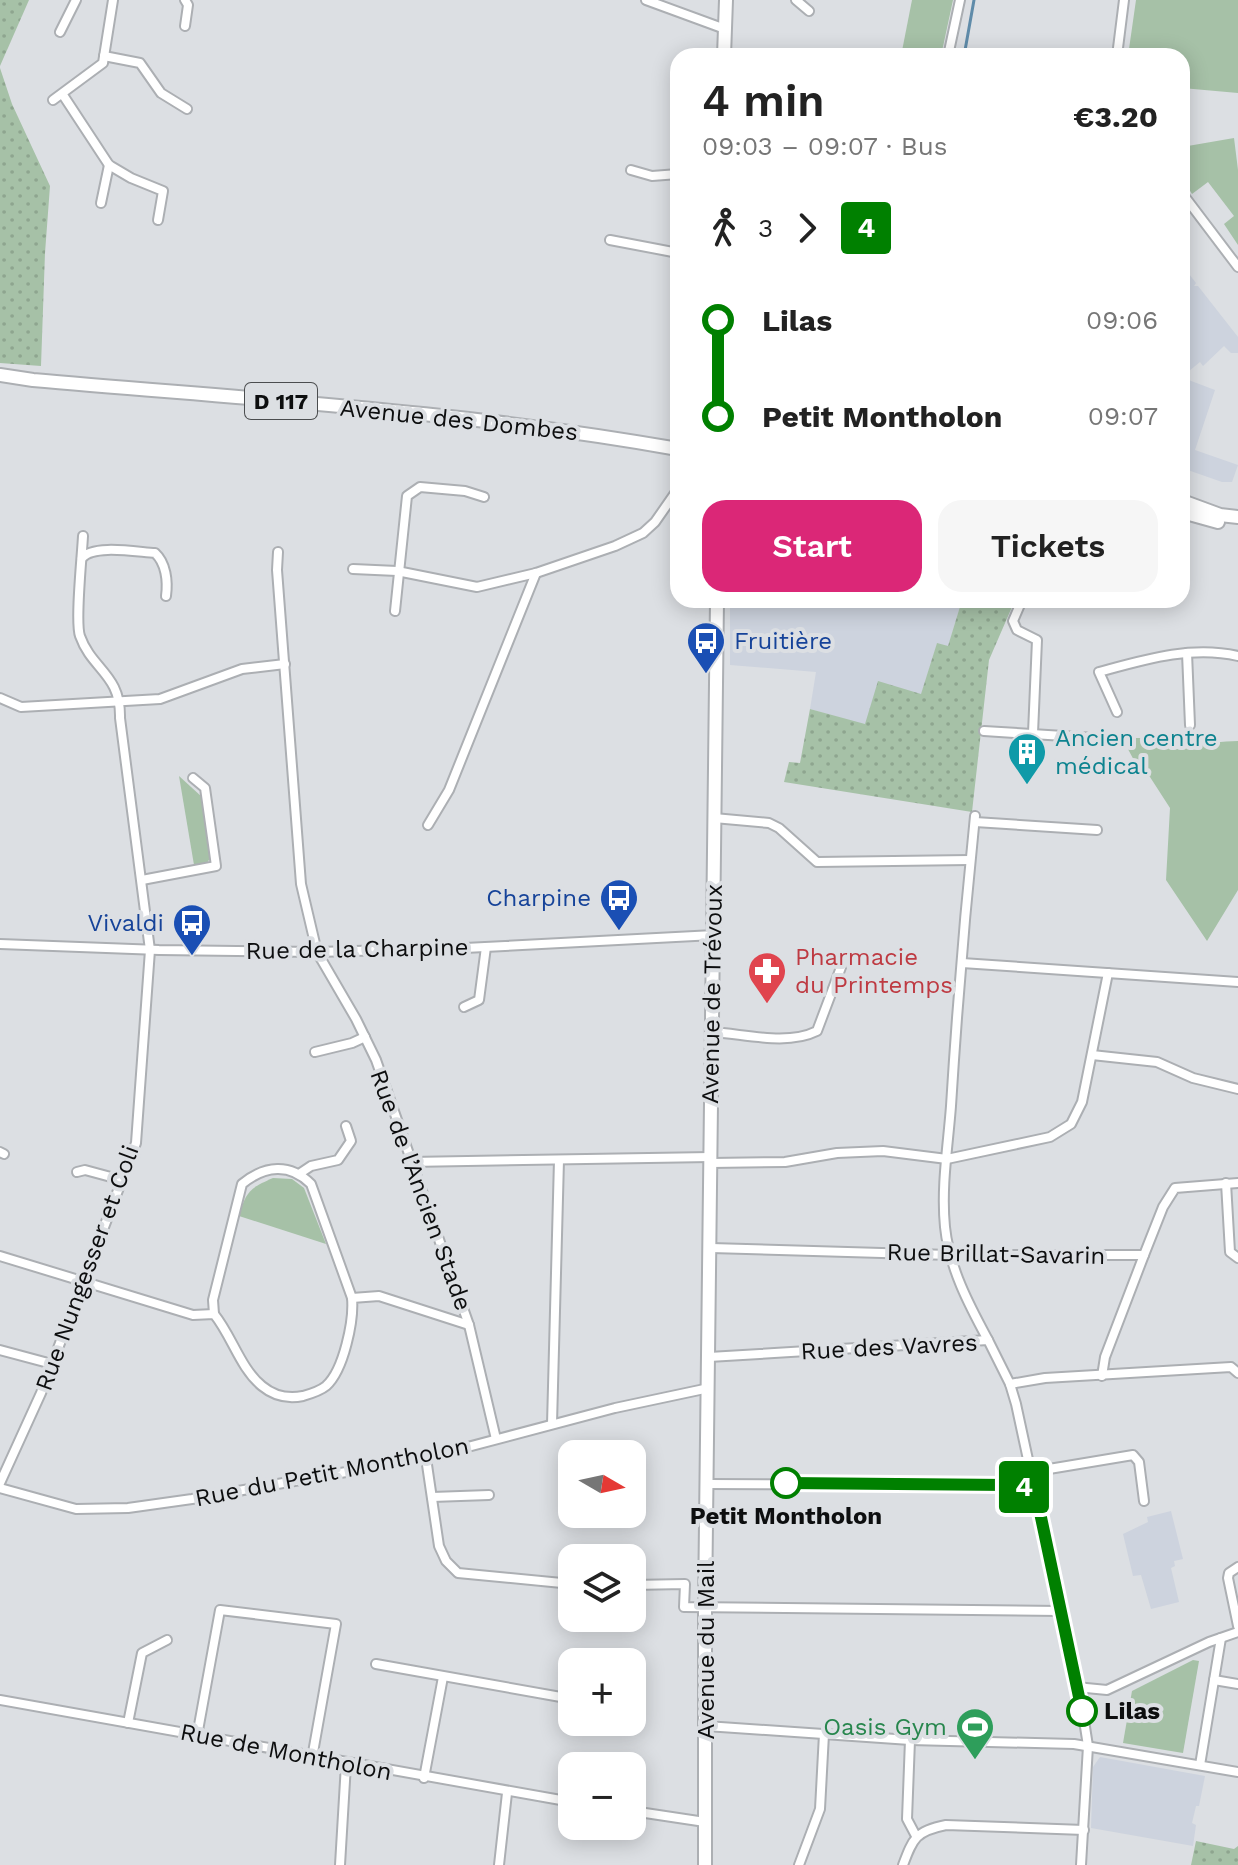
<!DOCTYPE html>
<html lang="en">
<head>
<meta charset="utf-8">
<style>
  :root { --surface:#fff; --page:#f6f6f6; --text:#222; --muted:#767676; --accent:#db2777 }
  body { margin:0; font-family:"Work Sans",sans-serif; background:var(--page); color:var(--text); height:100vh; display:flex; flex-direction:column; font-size:30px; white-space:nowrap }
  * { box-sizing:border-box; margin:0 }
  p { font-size:26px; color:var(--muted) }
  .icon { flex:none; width:44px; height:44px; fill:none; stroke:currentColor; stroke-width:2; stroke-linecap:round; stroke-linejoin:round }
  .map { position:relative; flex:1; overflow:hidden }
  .side { position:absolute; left:670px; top:48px; width:520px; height:560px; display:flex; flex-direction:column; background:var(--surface); border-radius:24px; box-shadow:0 4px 20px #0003 }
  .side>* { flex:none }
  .badge { padding:0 16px; border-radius:6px; font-size:28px; line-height:52px }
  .needle { width:52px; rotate:99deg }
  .fabs { position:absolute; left:558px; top:1440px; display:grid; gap:16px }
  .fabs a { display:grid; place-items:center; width:88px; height:88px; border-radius:16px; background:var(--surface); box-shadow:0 4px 20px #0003; font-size:40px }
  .map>.badge { position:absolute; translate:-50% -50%; box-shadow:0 0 0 4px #fff }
  .legs { display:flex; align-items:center; gap:12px; height:88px; padding:0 32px; font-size:26px }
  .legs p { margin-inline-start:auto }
  .summary { display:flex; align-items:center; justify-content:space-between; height:136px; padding:0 32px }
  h1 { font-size:44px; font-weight:600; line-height:60px }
  .button { display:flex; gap:16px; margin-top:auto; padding:16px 32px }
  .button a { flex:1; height:92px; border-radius:24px; background:var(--accent); color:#fff; font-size:32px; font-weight:600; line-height:92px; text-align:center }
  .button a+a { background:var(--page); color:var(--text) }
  ul { padding:0 32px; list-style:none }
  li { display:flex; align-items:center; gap:28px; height:96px; font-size:30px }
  li i { display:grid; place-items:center; width:12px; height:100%; margin:0 10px; background:currentColor }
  li i::after { content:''; width:20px; height:20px; margin:-10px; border:6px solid; border-radius:50%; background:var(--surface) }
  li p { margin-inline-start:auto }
  li:first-child i { background:linear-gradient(#0000 50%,currentColor 0) }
  li:last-child i { background:linear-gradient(currentColor 50%,#0000 0) }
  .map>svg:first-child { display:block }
  .built { fill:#cdd3de }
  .grass { fill:url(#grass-dots) }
  .green { fill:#a6c1a7 }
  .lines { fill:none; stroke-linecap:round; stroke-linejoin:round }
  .stream { stroke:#5f8ba9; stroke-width:3 }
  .street-casing { stroke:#acafb3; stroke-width:12 }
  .primary-casing { stroke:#acafb3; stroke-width:16 }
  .street { stroke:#fff; stroke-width:8 }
  .primary { stroke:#fff; stroke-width:12 }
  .line-1-casing { stroke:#fff; stroke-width:18 }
  .line-1 { stroke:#008000; stroke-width:12 }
  .stop-1-dot { fill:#fff; stroke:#008000; stroke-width:4 }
  .labels { text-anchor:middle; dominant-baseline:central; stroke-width:8; stroke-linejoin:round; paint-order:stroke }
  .shield { fill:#dcdfe3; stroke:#4b4d4f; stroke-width:2 }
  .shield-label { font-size:22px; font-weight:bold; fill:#0d0e0f }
  .street-label { font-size:24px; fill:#0d0e0f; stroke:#dcdfe3 }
  .transit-label { font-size:24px; fill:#164399; stroke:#dcdfe3; text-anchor:end }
  .culture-label { font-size:24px; fill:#0d838f; stroke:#dcdfe3; text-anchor:start }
  .health-label { font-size:24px; fill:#be3a42; stroke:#dcdfe3; text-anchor:start }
  .stop-label { font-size:24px; font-weight:bold; fill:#0d0e0f; stroke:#dcdfe3 }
  .leisure-label { font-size:24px; fill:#27864d; stroke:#dcdfe3; text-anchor:end }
</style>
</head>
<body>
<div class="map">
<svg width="1238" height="1865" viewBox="0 0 1238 1865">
  <defs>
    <pattern id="grass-dots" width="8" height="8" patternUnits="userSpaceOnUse" patternTransform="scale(2)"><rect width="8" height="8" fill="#a6c1a7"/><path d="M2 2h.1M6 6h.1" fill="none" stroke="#8ea58f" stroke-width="1.8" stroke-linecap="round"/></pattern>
  </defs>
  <rect width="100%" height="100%" fill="#dcdfe3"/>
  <g class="built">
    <polygon points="1182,265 1196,283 1194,286 1198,286 1238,337 1238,353 1231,353 1224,346 1203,366 1200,362 1189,371 1186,379 1215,390 1195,450 1238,465 1232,482 1222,482 1182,468"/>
    <polygon points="730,600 962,600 948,647 937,644 921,695 865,725 810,709 816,672 730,665"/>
    <polygon points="1171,1511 1183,1559 1174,1561 1175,1566 1171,1568 1179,1602 1151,1609 1141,1575 1133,1576 1123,1534 1148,1522 1147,1517"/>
    <polygon points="1100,1757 1205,1776 1199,1806 1196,1806 1192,1823 1196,1825 1193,1846 1091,1828 1093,1767"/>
  </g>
  <g class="grass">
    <polygon points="0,0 29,0 0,66"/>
    <polygon points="0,68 12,104 50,186 45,253 41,366 0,363"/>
    <polygon points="962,600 1015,600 989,660 972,812 784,782 789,762 800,763 810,709 865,724 878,681 921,694 937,643 948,646"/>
    <polygon points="1196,1841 1234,1849 1238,1846 1238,1865 1191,1865"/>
  </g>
  <g class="green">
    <polygon points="912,0 953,0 941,56 901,56"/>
    <polygon points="1136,0 1238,0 1238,93 1182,88 1182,56 1128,56"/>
    <polygon points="1234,138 1238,170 1238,245 1224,224 1234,216 1208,182 1192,194 1182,178 1182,147"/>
    <path d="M1122 738H1185L1186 744C1204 745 1220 741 1238 741V890L1207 941 1166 880 1170 808 1150 777H1143Z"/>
    <polygon points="179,776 202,797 212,855 207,863 194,865"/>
    <path d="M273 1178 292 1179 304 1188 326 1244 239 1216C246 1191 250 1188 273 1178Z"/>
    <polygon points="1193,1660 1199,1661 1183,1753 1123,1743 1132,1691"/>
  </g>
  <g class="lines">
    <polyline class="stream" points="964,56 974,0"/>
    <g class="street-casing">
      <g id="street">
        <polyline points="646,0 725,29"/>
        <polyline points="796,0 809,11"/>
        <polyline points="185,26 188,5 185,0"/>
        <polyline points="60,32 76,0"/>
        <polyline points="104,56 140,63 161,93 187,109"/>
        <polyline points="948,56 960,0"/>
        <polyline points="1117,56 1124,0"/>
        <polyline points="63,95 109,165 131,178 163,191 158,220"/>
        <polyline points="53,100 103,63 113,0"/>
        <polyline points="631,170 652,176 678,174"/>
        <polyline points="1182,193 1238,267"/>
        <polyline points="101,203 109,165"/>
        <polyline points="610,240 678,253"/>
        <polyline points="278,552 277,570 301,884 317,952 356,1019 376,1060 469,1325 496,1439"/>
        <path d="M82 558C93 544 137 552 155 553 166 563 168 581 166 596"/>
        <polyline points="353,569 397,571 477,587 536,573 615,546 643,533 655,522 678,489"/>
        <polyline points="1022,600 1013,621 1017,630 1037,640 1033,733"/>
        <polyline points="395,611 407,496 420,487 465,491 484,497"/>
        <polyline points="1187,653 1190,725"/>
        <polyline points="0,698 21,707 160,699 242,669 285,664"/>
        <path d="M1117 712 1099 672C1143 660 1191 645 1238 656"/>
        <polyline points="984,731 1112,739"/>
        <path d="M975 816C965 912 957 1009 951 1106 948 1146 941 1187 945 1227 949 1267 969 1305 988 1340"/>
        <polyline points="714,818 769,823 779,828 817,862 970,860"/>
        <polyline points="975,822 1097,830"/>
        <polyline points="428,825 449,790 536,573"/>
        <polyline points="142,880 216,866 205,788 193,778"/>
        <polyline points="0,944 159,950 317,952 465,948 714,935"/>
        <polyline points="962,963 1238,982"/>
        <polyline points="464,1007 479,1000 486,947"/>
        <path d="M712 1032C745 1034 787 1046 817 1031L843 962"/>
        <polyline points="315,1052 352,1043 365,1037"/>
        <polyline points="1092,1055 1157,1062 1193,1078 1238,1089"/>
        <polyline points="0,1152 4,1154"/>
        <polyline points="410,1162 711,1157"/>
        <polyline points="711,1163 785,1162 837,1153 883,1151 947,1159 1050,1137 1071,1124 1082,1102 1108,973"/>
        <polyline points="77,1172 85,1170 122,1180"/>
        <polyline points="299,1174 311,1166 338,1160 351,1141 346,1126"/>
        <polyline points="1226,1183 1230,1252 1238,1258"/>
        <polyline points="711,1248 950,1255 1144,1255 1163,1207 1175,1188 1238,1183"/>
        <path d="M0 1256 193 1315 214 1314C232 1336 240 1368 262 1386 274 1396 288 1399 303 1396 310 1394 320 1391 326 1386 344 1370 354 1320 352 1298L379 1296 469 1325"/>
        <path d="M214 1314 213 1300 242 1184C265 1165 290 1163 311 1184L352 1298"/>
        <polyline points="0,1350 52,1364"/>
        <polyline points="709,1357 988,1340 1010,1384 1016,1404 1083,1714 1088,1746 1081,1865"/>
        <polyline points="1102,1376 1105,1357 1144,1255"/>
        <polyline points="1010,1384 1045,1378 1231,1367 1238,1373"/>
        <polyline points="552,1424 559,1160"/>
        <polyline points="426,1458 439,1546 446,1561 458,1573 572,1584"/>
        <polyline points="1031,1472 1133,1455 1139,1462 1144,1501"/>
        <path d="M0 1483 41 1393 136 1143 150 950 120 718C121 674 92 670 80 636 75 622 82 556 83 536"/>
        <polyline points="707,1484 1007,1485 1035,1489"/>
        <polyline points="0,1488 76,1509 128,1508 192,1499 426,1458 615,1408 709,1388"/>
        <polyline points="432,1497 489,1495"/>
        <polyline points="1238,1567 1229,1573 1228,1578 1238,1626"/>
        <polyline points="632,1585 685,1584 684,1607 1060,1611"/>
        <polyline points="376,1664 572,1699"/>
        <polyline points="1214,1680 1238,1684"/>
        <polyline points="1076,1687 1107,1690 1209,1642 1238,1632"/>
        <polyline points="0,1700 572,1802"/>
        <polyline points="632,1700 638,1700"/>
        <polyline points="128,1723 142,1653 167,1640"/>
        <polyline points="706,1726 910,1740 1074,1744 1238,1772"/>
        <polyline points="197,1736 220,1610 336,1624 312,1758"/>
        <polyline points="910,1740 907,1819 916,1836"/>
        <polyline points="1200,1765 1221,1638"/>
        <polyline points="424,1778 443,1677"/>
        <polyline points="632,1811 705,1822"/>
        <polyline points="340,1865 346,1764"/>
        <polyline points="499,1865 507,1793"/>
        <polyline points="799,1865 820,1809 824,1734"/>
        <path d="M903 1865C913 1838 916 1831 946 1825L1084 1830"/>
      </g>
    </g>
    <g class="primary-casing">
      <g id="primary">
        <polyline points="724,56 726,0"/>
        <path d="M0 375 33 380C248 399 465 411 678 449"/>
        <polyline points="1182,501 1220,515 1238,517"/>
        <polyline points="1182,512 1218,522"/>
        <polyline points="705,1865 705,1607 717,600"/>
      </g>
    </g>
    <use href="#street" class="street"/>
    <use href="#primary" class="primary"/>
  </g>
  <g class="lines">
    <g class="line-1-casing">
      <polyline id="line-1" points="786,1483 1007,1485 1035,1489 1082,1711"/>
    </g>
    <use href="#line-1" class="line-1"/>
  </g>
  <defs>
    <g id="bus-pin" transform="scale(2)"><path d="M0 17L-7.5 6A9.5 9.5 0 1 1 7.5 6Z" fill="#1a4fb4" stroke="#dcdfe3"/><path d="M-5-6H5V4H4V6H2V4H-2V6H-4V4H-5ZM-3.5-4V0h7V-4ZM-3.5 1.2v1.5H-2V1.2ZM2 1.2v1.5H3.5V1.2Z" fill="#fff"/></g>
    <g id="building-pin" transform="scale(2)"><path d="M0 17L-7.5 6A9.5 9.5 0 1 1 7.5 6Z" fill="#0f9aa8" stroke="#dcdfe3"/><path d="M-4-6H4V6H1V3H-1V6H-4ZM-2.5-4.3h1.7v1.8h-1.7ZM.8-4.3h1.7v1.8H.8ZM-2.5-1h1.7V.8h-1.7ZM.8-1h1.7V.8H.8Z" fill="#fff"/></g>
    <g id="pharmacy-pin" transform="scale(2)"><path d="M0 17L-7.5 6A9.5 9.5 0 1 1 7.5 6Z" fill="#e0444e" stroke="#dcdfe3"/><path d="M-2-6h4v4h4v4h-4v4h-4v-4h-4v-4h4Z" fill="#fff"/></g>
    <g id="stadium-pin" transform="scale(2)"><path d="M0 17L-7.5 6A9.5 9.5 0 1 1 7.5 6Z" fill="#2e9e5b" stroke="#dcdfe3"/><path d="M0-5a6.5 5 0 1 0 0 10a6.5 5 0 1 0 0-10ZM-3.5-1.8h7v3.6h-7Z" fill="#fff"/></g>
  </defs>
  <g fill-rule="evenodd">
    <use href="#bus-pin" x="706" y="641"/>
    <use href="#building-pin" x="1027" y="752"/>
    <use href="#bus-pin" x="619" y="898"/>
    <use href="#bus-pin" x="192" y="923"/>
    <use href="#pharmacy-pin" x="767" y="971"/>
    <use href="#stadium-pin" x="975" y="1727"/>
  </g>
  <g class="stop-1-dot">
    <circle cx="786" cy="1483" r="14"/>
    <circle cx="1082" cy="1711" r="14"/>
  </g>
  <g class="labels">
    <rect class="shield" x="245" y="383" width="72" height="36" rx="6"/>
    <g class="shield-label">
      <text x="281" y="401">D 117</text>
    </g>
    <g class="street-label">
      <text transform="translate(459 420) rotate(6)">Avenue des Dombes</text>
      <text transform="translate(357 949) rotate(-1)">Rue de la Charpine</text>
      <text transform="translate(712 994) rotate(-89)">Avenue de Trévoux</text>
      <text transform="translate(421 1190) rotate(70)">Rue de l’Ancien Stade</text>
      <text transform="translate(996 1254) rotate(1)">Rue Brillat-Savarin</text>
      <text transform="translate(87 1268) rotate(-70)">Rue Nungesser et Coli</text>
      <text transform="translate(889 1347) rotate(-3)">Rue des Vavres</text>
      <text transform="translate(332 1472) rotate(-11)">Rue du Petit Montholon</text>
      <text transform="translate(706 1650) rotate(-90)">Avenue du Mail</text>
      <text transform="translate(286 1752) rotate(11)">Rue de Montholon</text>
    </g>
    <g class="transit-label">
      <text x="734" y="641" text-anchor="start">Fruitière</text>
      <text x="591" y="898">Charpine</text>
      <text x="164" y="923">Vivaldi</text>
    </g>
    <g class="culture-label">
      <text x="1055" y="738">Ancien centre<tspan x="1055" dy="28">médical</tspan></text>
    </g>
    <g class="health-label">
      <text x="795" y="957">Pharmacie<tspan x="795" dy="28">du Printemps</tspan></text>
    </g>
    <g class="stop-label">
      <text x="786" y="1516">Petit Montholon</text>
      <text x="1104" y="1711" text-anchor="start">Lilas</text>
    </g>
    <g class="leisure-label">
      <text x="947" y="1727">Oasis Gym</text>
    </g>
  </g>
</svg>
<div class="fabs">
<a><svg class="needle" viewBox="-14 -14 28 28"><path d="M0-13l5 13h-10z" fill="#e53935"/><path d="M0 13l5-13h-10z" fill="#767676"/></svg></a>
<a><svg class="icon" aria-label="layers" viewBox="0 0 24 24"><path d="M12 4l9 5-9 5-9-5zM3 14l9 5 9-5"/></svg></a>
<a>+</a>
<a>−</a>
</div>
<b class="badge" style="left:1024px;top:1487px;background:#008000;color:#fff">4</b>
<section class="side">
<div class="summary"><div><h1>4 min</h1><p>09:03 – 09:07 · Bus</p></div><b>€3.20</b></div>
<div class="legs"><svg class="icon" aria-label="walk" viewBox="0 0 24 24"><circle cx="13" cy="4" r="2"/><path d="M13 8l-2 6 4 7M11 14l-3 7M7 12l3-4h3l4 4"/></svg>3<svg class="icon" aria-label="forward" viewBox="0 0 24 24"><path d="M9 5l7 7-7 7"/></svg><b class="badge" style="background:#008000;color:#fff">4</b></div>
<ul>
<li><i style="color:#008000"></i><b>Lilas</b><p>09:06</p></li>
<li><i style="color:#008000"></i><b>Petit Montholon</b><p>09:07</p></li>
</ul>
<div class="button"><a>Start</a><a>Tickets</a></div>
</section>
</div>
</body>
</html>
